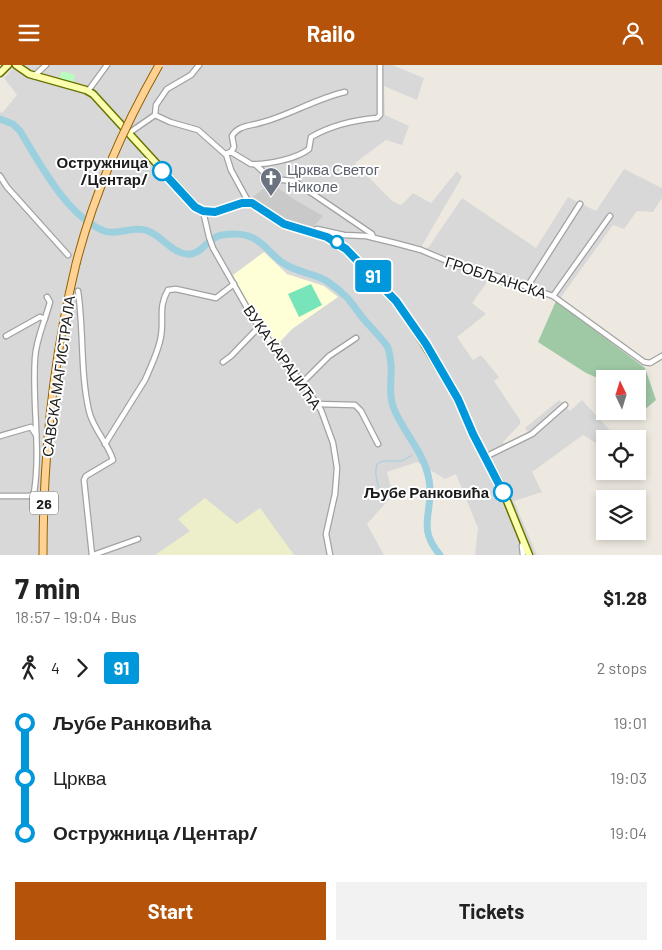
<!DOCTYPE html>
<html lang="en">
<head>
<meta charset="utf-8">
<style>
  :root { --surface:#fff; --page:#f2f2f2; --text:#222; --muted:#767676; --accent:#b45309 }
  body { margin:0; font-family:Barlow,sans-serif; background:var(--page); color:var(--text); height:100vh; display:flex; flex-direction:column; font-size:19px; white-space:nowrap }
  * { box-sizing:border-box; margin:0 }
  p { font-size:16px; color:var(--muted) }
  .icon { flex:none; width:28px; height:28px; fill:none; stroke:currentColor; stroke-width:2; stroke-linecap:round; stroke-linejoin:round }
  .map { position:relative; height:490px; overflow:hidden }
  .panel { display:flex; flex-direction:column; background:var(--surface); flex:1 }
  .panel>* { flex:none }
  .badge { padding:0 10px; border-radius:4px; font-size:18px; line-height:32px }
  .needle { width:32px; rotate:356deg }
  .buttons { position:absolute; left:596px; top:305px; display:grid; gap:10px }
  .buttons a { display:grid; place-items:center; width:50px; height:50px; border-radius:0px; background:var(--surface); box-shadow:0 2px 8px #0003; font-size:25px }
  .map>.badge { position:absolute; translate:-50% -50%; box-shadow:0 0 0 2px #fff }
  .legs { display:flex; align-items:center; gap:8px; height:55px; padding:0 15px; font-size:16px }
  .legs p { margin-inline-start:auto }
  .headline { display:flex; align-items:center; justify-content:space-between; height:85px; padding:0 15px }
  h1 { font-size:28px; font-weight:700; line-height:38px }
  .action { display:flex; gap:10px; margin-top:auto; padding:10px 15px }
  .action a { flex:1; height:58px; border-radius:0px; background:var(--accent); color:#fff; font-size:20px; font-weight:700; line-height:58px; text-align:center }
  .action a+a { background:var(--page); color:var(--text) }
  ul { padding:0 15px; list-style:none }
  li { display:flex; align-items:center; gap:18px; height:55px; font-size:19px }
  li i { display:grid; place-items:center; width:8px; height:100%; margin:0 6px; background:currentColor }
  li i::after { content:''; width:12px; height:12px; margin:-6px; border:4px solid; border-radius:50%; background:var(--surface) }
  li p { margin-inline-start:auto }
  li:first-child i { background:linear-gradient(#0000 50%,currentColor 0) }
  li:last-child i { background:linear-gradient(currentColor 50%,#0000 0) }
  header { display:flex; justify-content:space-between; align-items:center; height:65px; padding:0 15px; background:var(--accent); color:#fff; font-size:22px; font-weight:700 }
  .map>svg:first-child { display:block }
  .residential { fill:#d9d8d8 }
  .education { fill:#ffffd7 }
  .religious { fill:#c9c9c9 }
  .farmland { fill:#ecefc9 }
  .cemetery { fill:#9fc8a5 }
  .park { fill:#b8fdbd }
  .pitch { fill:#77e4ba }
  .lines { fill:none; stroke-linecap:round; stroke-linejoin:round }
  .stream { stroke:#9cd0df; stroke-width:1 }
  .river { stroke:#9cd0df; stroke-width:7 }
  .street-casing { stroke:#a2a2a2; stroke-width:7 }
  .secondary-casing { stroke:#687400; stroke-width:9 }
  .primary-casing { stroke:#926200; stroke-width:9 }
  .street { stroke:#fff; stroke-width:4.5 }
  .secondary { stroke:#fafeae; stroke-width:6 }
  .primary { stroke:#ffd193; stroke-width:7 }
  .primary-bridge-casing { stroke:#926200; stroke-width:9; stroke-linecap:butt }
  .primary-bridge { stroke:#ffd193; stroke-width:7 }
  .line-1-casing { stroke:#fff; stroke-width:11 }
  .line-1 { stroke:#0098da; stroke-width:8 }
  .stop-1-dot { fill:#fff; stroke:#0098da; stroke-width:2.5 }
  .labels { text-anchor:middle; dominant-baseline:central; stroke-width:4; stroke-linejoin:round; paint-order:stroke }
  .shield { fill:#fff; stroke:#5f5f5f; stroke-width:1 }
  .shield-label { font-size:14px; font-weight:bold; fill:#1b1b1b }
  .stop-label { font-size:15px; font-weight:bold; fill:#1b1b1b; stroke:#fff; text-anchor:end }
  .worship-label { font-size:15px; fill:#5b616d; stroke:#fff; text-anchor:start }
  .street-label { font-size:15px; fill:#1b1b1b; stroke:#fff }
</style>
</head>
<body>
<header><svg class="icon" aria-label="menu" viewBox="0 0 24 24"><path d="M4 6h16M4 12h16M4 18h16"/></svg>Railo<svg class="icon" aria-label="person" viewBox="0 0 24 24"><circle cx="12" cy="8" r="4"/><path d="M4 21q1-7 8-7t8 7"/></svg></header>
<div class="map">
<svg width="662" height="490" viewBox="0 0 662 490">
  <rect width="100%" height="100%" fill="#eee9e0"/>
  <polygon class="residential" points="16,0 392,0 424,13 417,35 384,21 385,50 409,61 402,80 386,75 355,98 392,136 401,140 413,128 431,138 457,106 462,112 420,184 428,183 462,133 536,183 568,132 596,146 624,104 662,123 662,133 653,147 637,146 624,164 613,160 559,235 546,230 512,223 488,216 472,238 486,249 457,272 473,295 481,290 499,312 494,316 520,355 520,359 503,377 507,384 531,371 525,363 559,335 570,346 582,335 617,373 605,374 605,379 601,381 583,370 532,407 542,427 514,436 537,490 475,490 478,463 456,409 445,414 417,397 387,407 393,430 367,459 384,490 0,490 0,46 2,48 17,30 4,13"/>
  <polygon class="education" points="264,187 287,209 324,221 338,232 292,264 276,281 257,254 233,210"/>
  <polygon class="religious" points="271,118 295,135 323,151 312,163 286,155 257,137 250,134"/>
  <polygon class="farmland" points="205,433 237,459 260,443 294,490 155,490 190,466 178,454"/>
  <polygon class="cemetery" points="556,236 645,303 656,335 636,352 632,346 638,346 638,314 605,314 605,316 586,308 538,277"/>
  <polygon class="park" points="62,6 75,10 73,18 59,14"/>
  <polygon class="pitch" points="311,219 322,240 299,252 288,229"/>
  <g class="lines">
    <path class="stream" d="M382 428C377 420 374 409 377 399L383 396H402L412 390"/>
    <path class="river" d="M0 54 13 59 20 66C41 100 66 150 104 166 118 171 134 160 148 166 162 171 172 188 187 189 202 191 207 172 222 170 232 169 242 168 251 172 264 177 272 191 283 198 296 207 312 208 325 215 331 219 338 224 343 229 351 235 356 245 362 252 370 262 380 271 387 281 390 286 390 294 391 299 392 315 388 329 394 344 404 368 425 389 429 415 435 446 415 461 440 490"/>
    <g class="street-casing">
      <g id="street">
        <polyline points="34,11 46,0"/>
        <polyline points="88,26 107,0"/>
        <polyline points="155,50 170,57 198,65 225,89 231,87"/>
        <polyline points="129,68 155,50 156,40 167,24 191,10 199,0"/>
        <path d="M231 87 251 99C266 100 297 94 309 84L311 72C332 60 354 55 377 53L380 50V0"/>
        <path d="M231 87 234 82 232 71C237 62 247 61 256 59 287 52 314 34 345 27"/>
        <polyline points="226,89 231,105 249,138"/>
        <polyline points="256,100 271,114 294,116 372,169 373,172"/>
        <polyline points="0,111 7,122 68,190"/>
        <polyline points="203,146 209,172 213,183 246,241 259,262 305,322 321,345 333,378 337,403 335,429 326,469 330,490"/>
        <polyline points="311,167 317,164 344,170 366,171 395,178 421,185 459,201 491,209 553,231 644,297 650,298 662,291"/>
        <polyline points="527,222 580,139"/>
        <path d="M78 226C84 266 80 307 89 346 93 364 108 378 113 395L86 411 84 415 92 490"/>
        <polyline points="553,231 610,151"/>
        <polyline points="6,271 40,252 45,254"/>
        <polyline points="223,297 231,291 259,262"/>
        <polyline points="302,318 329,291 356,273"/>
        <polyline points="317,339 355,340 361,346 378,379"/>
        <polyline points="0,371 31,362 36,370"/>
        <path d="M105 379 145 315C151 301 159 285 161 271 164 253 158 242 168 225L176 224 216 233 234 219"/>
        <polyline points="485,392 532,369 565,340"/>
        <path d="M0 431H30L34 428C41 383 32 338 35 293 36 274 45 256 50 237L47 232"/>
        <polyline points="93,490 138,474"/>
        <polyline points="523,490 522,481 523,478"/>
      </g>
    </g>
    <g class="secondary-casing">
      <g id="secondary">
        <polyline points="16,0 29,9 86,25 93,29 199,145 215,147 242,138 253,138 284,159 333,174 346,184 373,211 403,245 453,325 473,369 501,421 529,490"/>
        <polyline points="0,8 8,0"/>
      </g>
    </g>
    <g class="primary-casing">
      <path id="primary" d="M43 490C43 393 53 294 76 199"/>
    </g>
    <use href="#street" class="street"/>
    <use href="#secondary" class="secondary"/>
    <use href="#primary" class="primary"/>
    <g class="primary-bridge-casing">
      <path id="primary-bridge" d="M76 199C94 128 123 63 159 0"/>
    </g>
    <use href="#primary-bridge" class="primary-bridge"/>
  </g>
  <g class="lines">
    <g class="line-1-casing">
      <polyline id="line-1" points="162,106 195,142 203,146 215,147 242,138 252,138 284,159 327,172 346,184 396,236 426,279 458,334 473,369 503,427"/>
    </g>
    <use href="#line-1" class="line-1"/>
  </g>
  <defs>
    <g id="church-pin" transform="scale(1.125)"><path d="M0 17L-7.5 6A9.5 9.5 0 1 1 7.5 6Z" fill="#6b7280" stroke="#fff"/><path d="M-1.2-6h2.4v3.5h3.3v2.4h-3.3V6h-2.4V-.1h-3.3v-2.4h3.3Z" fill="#fff"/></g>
  </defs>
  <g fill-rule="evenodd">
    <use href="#church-pin" x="271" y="113"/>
  </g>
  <g class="stop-1-dot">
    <circle cx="162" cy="106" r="9"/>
    <circle cx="337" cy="177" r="6"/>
    <circle cx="503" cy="427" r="9"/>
  </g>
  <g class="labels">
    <rect class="shield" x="30" y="426.5" width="28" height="23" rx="4"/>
    <g class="shield-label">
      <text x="44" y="438">26</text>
    </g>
    <g class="stop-label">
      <text x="148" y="97">Остружница<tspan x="148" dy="17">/Центар/</tspan></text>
      <text x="489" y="427">Љубе Ранковића</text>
    </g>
    <g class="worship-label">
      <text x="287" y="104">Црква Светог<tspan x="287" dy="17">Николе</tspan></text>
    </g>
    <g class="street-label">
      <text transform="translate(496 212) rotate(18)">ГРОБЉАНСКА</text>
      <text transform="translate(283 292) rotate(55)">ВУКА КАРАЏИЋА</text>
      <text transform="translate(58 311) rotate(-82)">САВСКА МАГИСТРАЛА</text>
    </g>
  </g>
</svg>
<div class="buttons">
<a><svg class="needle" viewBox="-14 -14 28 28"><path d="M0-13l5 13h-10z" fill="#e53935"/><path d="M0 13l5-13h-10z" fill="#767676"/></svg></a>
<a><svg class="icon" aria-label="locate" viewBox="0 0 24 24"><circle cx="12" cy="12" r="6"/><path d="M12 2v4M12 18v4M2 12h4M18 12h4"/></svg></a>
<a><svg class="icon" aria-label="layers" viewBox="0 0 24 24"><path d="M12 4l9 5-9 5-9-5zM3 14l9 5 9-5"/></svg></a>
</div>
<b class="badge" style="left:373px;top:211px;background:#0098da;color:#fff">91</b>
</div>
<section class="panel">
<div class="headline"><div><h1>7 min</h1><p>18:57 – 19:04 · Bus</p></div><b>$1.28</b></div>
<div class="legs"><svg class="icon" aria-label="walk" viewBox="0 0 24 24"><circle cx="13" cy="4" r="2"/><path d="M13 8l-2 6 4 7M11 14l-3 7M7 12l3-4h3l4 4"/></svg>4<svg class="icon" aria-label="forward" viewBox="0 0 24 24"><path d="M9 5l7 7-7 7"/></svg><b class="badge" style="background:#0098da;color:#fff">91</b><p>2 stops</p></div>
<ul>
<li><i style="color:#0098da"></i><b>Љубе Ранковића</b><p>19:01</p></li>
<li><i style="color:#0098da"></i><span>Црква</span><p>19:03</p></li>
<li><i style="color:#0098da"></i><b>Остружница /Центар/</b><p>19:04</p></li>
</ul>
<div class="action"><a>Start</a><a>Tickets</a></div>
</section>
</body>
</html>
